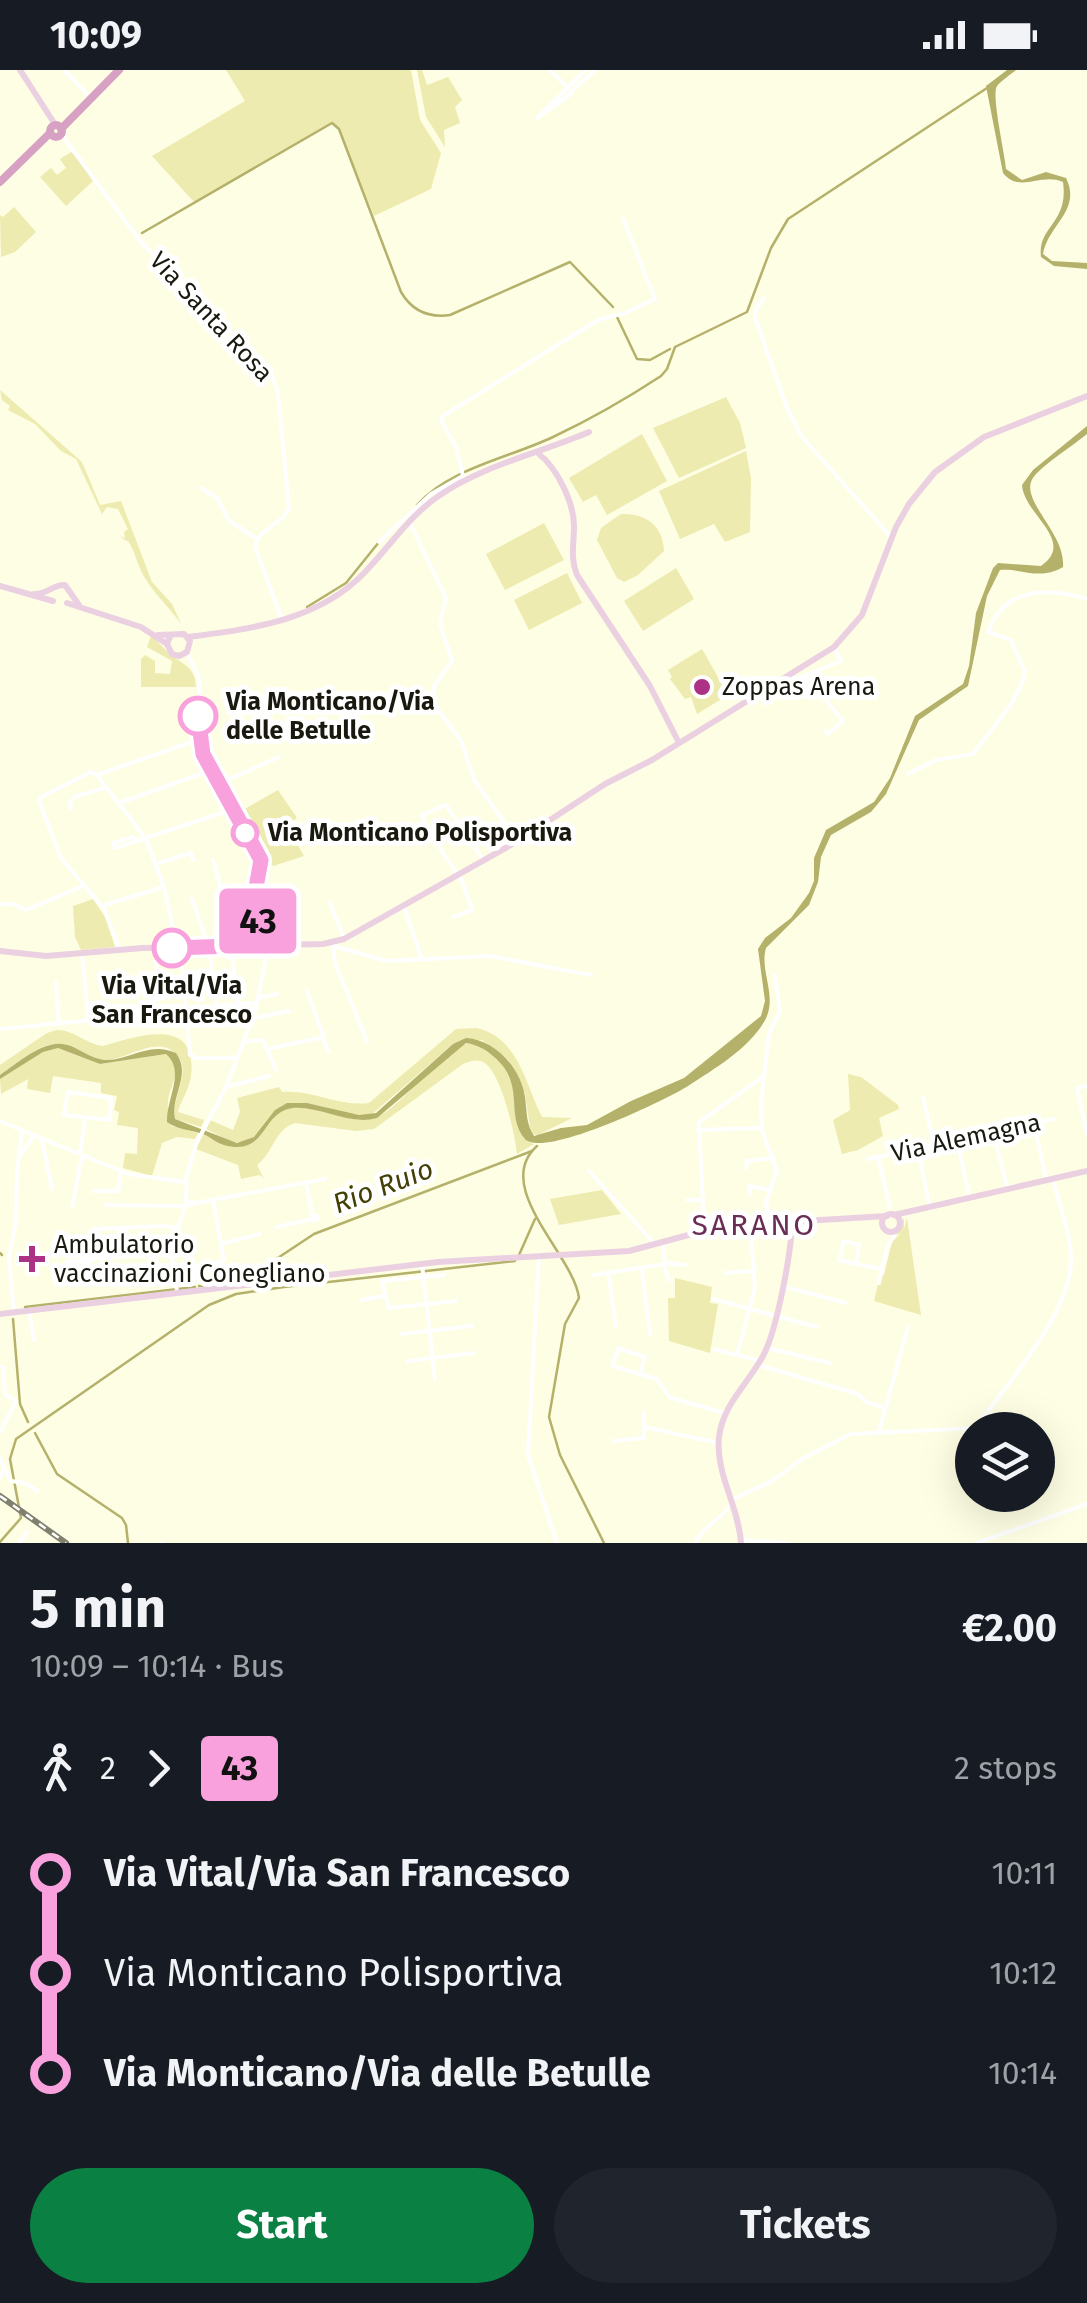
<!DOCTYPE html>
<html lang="en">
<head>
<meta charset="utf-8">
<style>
  :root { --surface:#171b24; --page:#20242c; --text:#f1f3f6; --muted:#9ea1a6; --accent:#0b8043 }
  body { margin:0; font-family:"Fira Sans",sans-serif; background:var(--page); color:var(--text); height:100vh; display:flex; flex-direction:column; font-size:38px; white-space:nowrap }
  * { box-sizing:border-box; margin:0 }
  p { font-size:32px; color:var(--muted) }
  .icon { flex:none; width:55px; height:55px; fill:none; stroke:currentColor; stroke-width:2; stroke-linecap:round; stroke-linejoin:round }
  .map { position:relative; height:1473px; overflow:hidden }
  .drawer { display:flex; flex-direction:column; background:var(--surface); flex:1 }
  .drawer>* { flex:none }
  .badge { padding:0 20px; border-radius:8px; font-size:35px; line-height:65px }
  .controls { position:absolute; left:955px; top:1342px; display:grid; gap:20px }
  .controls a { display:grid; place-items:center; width:100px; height:100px; border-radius:50%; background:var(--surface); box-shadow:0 10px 40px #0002; font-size:50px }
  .map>.badge { position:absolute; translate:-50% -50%; box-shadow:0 0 0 5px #fff }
  .legs { display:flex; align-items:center; gap:15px; height:110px; padding:0 30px; font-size:32px }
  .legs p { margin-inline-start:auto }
  .overview { display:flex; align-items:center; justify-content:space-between; height:170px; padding:0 30px }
  h1 { font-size:55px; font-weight:700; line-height:75px }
  .primary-button { display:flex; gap:20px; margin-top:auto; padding:20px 30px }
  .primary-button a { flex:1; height:115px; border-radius:60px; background:var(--accent); color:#fff; font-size:40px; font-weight:700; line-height:115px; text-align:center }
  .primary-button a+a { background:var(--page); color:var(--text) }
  ul { padding:0 30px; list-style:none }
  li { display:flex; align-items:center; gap:35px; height:100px; font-size:38px }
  li i { display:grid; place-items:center; width:15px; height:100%; margin:0 12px; background:currentColor }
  li i::after { content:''; width:25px; height:25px; margin:-12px; border:8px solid; border-radius:50%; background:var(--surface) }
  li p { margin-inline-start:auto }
  li:first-child i { background:linear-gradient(#0000 50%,currentColor 0) }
  li:last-child i { background:linear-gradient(currentColor 50%,#0000 0) }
  .status { display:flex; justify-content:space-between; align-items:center; height:70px; padding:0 50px; background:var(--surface); direction:ltr }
  .status svg { height:28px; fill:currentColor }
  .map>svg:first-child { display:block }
  .green { fill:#edebaf }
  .water { fill:#b4b16a }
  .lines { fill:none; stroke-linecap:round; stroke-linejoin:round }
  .stream { stroke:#b4b16a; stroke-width:2.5 }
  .street { stroke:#fff; stroke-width:4 }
  .secondary { stroke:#ebd0e2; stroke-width:6 }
  .primary { stroke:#d7a1c4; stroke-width:8 }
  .rail-casing { stroke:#80806f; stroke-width:6 }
  .rail { stroke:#fff; stroke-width:2.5; stroke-dasharray:8; stroke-linecap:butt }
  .line-1-casing { stroke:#fff; stroke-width:22 }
  .line-1 { stroke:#f8a1dd; stroke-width:15 }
  .poi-dot { fill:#ac3286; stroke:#fff; stroke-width:4 }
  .stop-1-dot { fill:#fff; stroke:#f8a1dd; stroke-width:5 }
  .labels { text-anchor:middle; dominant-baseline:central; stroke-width:10; stroke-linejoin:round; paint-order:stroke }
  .street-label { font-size:25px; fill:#1a1910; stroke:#fff }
  .poi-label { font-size:25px; fill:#1a1910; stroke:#fff; text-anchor:start }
  .stop-label { font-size:25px; font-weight:bold; fill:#1a1910; stroke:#fff; text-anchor:start }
  .water-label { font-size:28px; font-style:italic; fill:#434006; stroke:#fff }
  .quarter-label { font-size:30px; letter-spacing:2.5px; fill:#6a2d55; stroke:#fff }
</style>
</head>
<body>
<div class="status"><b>10:09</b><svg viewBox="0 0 49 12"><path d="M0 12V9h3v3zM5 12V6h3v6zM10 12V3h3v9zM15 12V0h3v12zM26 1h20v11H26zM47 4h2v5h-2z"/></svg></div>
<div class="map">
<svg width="1087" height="1473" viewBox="0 0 1087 1473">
  <rect width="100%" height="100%" fill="#fefee4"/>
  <g class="green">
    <polygon points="226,0 411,0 420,50 441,83 431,119 374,146 339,60 332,54 194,132 152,86 245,31"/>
    <polygon points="417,0 422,0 427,15 448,7 462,30 455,37 460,53 444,60 445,77 426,47"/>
    <polygon points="73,81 93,111 66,136 40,107 51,98 57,105 66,98 60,89"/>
    <polygon points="14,137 36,162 15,182 1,187 0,145 3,147"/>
    <path d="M0 320 82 392 100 435 121 431 152 512 172 534 181 554C171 539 155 525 145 508 137 495 136 483 128 471L124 470 120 465 125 469 124 462 128 459 118 439 107 437 102 444 76 389 61 381 35 354 8 340 10 336 2 330Z"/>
    <polygon points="726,327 740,353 746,378 679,408 653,358"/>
    <polygon points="642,364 667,411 607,445 596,425 583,432 569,408"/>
    <polygon points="746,381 751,408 750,462 725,472 714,454 680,469 659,421"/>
    <path d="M621 444C645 443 663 455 664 481L638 505 624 512 617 508 597 470 601 458Z"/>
    <polygon points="544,453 564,490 505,520 486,484"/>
    <polygon points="676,498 694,529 643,561 624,531"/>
    <polygon points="567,503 582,533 529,560 514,530"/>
    <path d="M151 566C159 572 163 578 170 584 183 595 195 596 196 617H141V589L145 585 155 591V603L170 604 172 591 147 577Z"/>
    <polygon points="702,579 728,625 697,644 691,627 685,629 670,609 672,607 668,600"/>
    <polygon points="278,720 297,748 287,755 304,786 273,796 236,744"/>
    <polygon points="93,829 105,847 115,877 81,880 75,867 73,836"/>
    <path d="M477 958C519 968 525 1014 542 1047L572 1048 538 1065 531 1064 525 1024 507 989 482 970 453 974 371 1045C344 1047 318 1030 292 1033 266 1035 263 1077 235 1072 226 1071 215 1063 206 1059L210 1050 233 1060 240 1042 237 1028 279 1017 282 1022C311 1019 340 1037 369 1033L456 959Z"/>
    <path d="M57 960C74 960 86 974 103 976 136 967 198 944 191 1006 189 1020 181 1030 178 1042L204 1050 201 1057 175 1049C170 1028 195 999 174 982 155 966 126 990 106 990 87 990 73 971 54 974 34 977 16 994 0 1005V995L47 963Z"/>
    <path d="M467 973C515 981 516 1035 529 1072L534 1074 517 1084C515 1064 502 1007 486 994 479 988 470 991 463 994L374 1059 356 1061 295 1053C274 1060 274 1082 257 1095L264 1109 260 1105 241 1109 238 1095 196 1079 203 1064C275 1101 250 1043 293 1038 324 1035 355 1061 384 1043 413 1024 434 986 467 973Z"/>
    <path d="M58 978 100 994 167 984C184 999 171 1011 168 1031 167 1039 170 1048 171 1056L198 1063 195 1069 177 1067 162 1073 152 1106 123 1098 125 1083 137 1084 138 1058 117 1055 119 1042 114 1040 117 1026 101 1023V1013L53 1006 50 1023 27 1019 28 1009 1 1024 0 1009 43 982Z"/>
    <polygon points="848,1004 861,1007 898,1035 899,1039 879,1048 883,1066 858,1080 842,1084 833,1050 850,1040"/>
    <polygon points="602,1120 621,1144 559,1155 550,1129"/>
    <polygon points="904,1148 904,1159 907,1148 921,1245 874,1231 880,1206 884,1205 892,1172 901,1163 894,1167"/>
    <polygon points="675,1208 712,1217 710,1233 718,1234 710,1283 669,1271 668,1228 675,1228"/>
  </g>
  <g class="water">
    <path d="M1007 0H1016C1011 4 1001 11 997 16 991 25 1005 84 1006 99L1022 110 1046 102 1066 108C1082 140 1048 155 1043 184L1052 191 1087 193V199L1054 196 1041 187C1037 156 1069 154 1063 112 1041 102 1020 124 1003 103L986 16Z"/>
    <path d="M1087 356V364C1071 377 1051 389 1036 404 1013 427 1066 460 1063 497 1039 511 1023 498 1000 500L987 526 968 616 919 650 886 724 871 742 831 765 821 787 818 812 809 835 766 878C759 902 779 927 764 952 748 979 714 999 688 1016 666 1030 543 1089 525 1069 504 1044 527 1014 493 986 485 979 478 975 466 973L377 1048C349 1056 321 1036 293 1038 260 1042 268 1087 224 1075 216 1073 211 1067 203 1064 191 1060 178 1060 167 1052 166 1029 186 1001 166 984L100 994 58 978 43 982 0 1009V1005C16 994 35 977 55 974 74 971 88 990 107 990 132 989 150 971 176 983 192 1005 170 1026 175 1049L237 1073 254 1067 275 1040 287 1033H307L359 1045 376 1043 453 974 466 968C496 970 521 999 525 1027 527 1042 526 1054 534 1066L561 1058 587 1055 631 1031 684 1008 761 946 765 931 758 879 765 868 791 848 809 823 814 811V788L826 760 874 732 890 708 915 646 963 614 969 596 976 543 993 498 998 493 1041 496C1077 471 1024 445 1022 415L1033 400Z"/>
  </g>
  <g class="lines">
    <g class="stream">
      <path d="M142 163 332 53 339 59 401 222C412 241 428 248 450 245L570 192 613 237"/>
      <polyline points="617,247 637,289 650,290 670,279"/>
      <path d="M417 435C450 398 509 388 553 367 591 349 626 329 661 306L667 299 675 277 747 242 771 178 788 149 987 18"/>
      <polyline points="307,537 346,513 379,472"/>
      <path d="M537 1076C491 1117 574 1185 579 1228L565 1254 549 1347 560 1385 604 1473"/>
      <polyline points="0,1183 2,1185"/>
      <polyline points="519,1185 535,1149"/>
      <polyline points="199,1216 243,1211 314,1164 532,1081"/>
      <polyline points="25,1237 195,1217"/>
      <polyline points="13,1249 20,1334 28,1352"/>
      <polyline points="35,1363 57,1404 122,1448 126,1455 128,1473"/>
      <polyline points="0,1472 21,1448 10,1389 16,1369 209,1235 236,1224 284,1217 515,1191"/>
    </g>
    <g class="street">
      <polyline points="64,0 92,29"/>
      <polyline points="550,0 568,18"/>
      <polyline points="571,22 595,0"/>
      <polyline points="572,23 537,48 586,0"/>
      <path d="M61 64 140 171 263 296 272 306 278 323 289 438C282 456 258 457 255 477L282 550"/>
      <polyline points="764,228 755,241 755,247 787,338 802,367 891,467"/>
      <polyline points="201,418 217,428 229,451 256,468"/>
      <polyline points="409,451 446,528 440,554 452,591 434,616 434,634 461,671 474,710 518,771"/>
      <polyline points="379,472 431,424 463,406 456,377 441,350 443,346 598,250 625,243 655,229 623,148"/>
      <polyline points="806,606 843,651 828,664 826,661"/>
      <polyline points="788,607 799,608 841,591 834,577"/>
      <polyline points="799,608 811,622"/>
      <path d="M908 704 936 690 973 684 1012 633 1023 611 1025 602 1011 570 988 562C1004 517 1048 517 1087 529"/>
      <polyline points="97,705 200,669"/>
      <polyline points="218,714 279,687"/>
      <polyline points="119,733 212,700"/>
      <polyline points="71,738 70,732 76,726 105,718"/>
      <polyline points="140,771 132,767 113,773 115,778 231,740"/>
      <polyline points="213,790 237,876"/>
      <polyline points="159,793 191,783 193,790"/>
      <polyline points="192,829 209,877 217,936 238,934 231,876"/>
      <polyline points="330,833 344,869"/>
      <polyline points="0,834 13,834 26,840 83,816"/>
      <polyline points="102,836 164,817"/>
      <polyline points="404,837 422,890"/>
      <polyline points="453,847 472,840 462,811 428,761 422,745 446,735 482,788"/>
      <polyline points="176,860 180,872 190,985 196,988 237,988"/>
      <polyline points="333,872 337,877 387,891 490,886 591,905"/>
      <polyline points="333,872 335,893 367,971"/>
      <polyline points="154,878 160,927"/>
      <polyline points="120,880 104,839 61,788 39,731 41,727 91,702 97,705 146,769 164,817 177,878"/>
      <polyline points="82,885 89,950"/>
      <polyline points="56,913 59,954"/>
      <polyline points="258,928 277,924"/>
      <polyline points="238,934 258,933"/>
      <polyline points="255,948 289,941"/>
      <polyline points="0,959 83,951 186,921"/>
      <polyline points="323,968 329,982"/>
      <polyline points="243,972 263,970 276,1000"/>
      <polyline points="267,979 324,967 307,921"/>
      <polyline points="1087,1016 1077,1018 1087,1064"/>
      <polyline points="226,1017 269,1006"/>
      <polygon points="68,1022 111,1028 110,1050 64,1045"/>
      <polyline points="923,1027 934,1075"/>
      <polyline points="0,1051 128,1104 184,1112"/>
      <polyline points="1034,1054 1046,1108"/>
      <polyline points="698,1060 761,1058"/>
      <polyline points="993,1063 1008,1120"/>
      <polyline points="42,1070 52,1119"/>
      <polyline points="957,1071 970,1129"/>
      <polyline points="918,1080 930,1138"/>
      <polyline points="80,1083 85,1049"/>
      <polyline points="19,1087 33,1067"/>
      <polyline points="878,1087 1054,1049"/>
      <polyline points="867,1089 878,1087 890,1138"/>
      <polyline points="746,1098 747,1091 774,1088"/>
      <polyline points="589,1101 653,1172"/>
      <polyline points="186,1109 196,1074 226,1017 255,942 267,882 253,834 261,790 203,684 200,669 199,608 187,582"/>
      <polyline points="306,1113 313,1146"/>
      <polyline points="93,1121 118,1121 121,1101"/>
      <polyline points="750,1124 749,1116 769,1120"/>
      <polyline points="687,1130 701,1130"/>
      <polyline points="196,1133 325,1109"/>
      <polyline points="105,1135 185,1136 196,1133 188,1131"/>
      <polyline points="72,1137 82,1086"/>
      <polygon points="312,1146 317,1146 318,1149 313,1151"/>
      <polyline points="769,1151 766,1132 777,1101 762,1060 761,1033 769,963 780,941 775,906"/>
      <polyline points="277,1157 312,1149"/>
      <polyline points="95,1159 163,1156 178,1158"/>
      <polyline points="704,1159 699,1052 763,1007"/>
      <polygon points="844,1171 859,1175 856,1194 839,1190"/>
      <polyline points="221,1174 260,1164"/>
      <polyline points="539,1185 528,1385 557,1473"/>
      <polyline points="97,1188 170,1184"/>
      <polyline points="67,1191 88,1192 97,1188 88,1187 79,1191"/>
      <polyline points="667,1193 685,1195"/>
      <polyline points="422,1194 435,1309"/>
      <polyline points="856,1194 882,1199 887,1178 897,1160"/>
      <polyline points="664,1195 669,1210"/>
      <polyline points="642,1200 650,1265"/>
      <polyline points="173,1201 224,1191 213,1130"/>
      <polyline points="608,1203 616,1256"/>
      <polyline points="725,1203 755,1201"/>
      <polyline points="444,1205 382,1211 389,1238 456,1231"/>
      <polyline points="593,1205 665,1194 663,1174"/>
      <polyline points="879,1213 882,1199"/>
      <polyline points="786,1217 846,1233"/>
      <polyline points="177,1221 171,1181 185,1136 187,1114"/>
      <polyline points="713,1229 817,1257"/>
      <polyline points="362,1230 384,1226"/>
      <polyline points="29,1240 34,1270"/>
      <polyline points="14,1242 9,1187 16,1150 17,1099 22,1064"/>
      <polyline points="402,1264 472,1256"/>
      <polyline points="767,1278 830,1293"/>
      <polyline points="713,1279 757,1290"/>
      <polyline points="737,1285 755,1218 750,1153"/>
      <polyline points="408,1291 473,1283"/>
      <polyline points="758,1295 858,1324 866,1332 885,1338"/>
      <polyline points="0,1297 3,1297 5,1324 16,1331 0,1362"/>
      <polyline points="640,1304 645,1287 618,1278 612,1296 657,1309 669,1327 724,1343"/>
      <polyline points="644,1342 644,1357 719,1373"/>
      <polyline points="879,1361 908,1257"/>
      <polyline points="613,1371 644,1368 644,1359"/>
      <polyline points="0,1388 4,1398 0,1408"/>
      <polyline points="4,1398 11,1411 25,1413 38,1421"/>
      <path d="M732 1430 772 1411 802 1389 851 1364 976 1358C1007 1312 1068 1248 1071 1192 1072 1167 1059 1135 1053 1109"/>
      <polyline points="741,1470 788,1473"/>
      <polyline points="19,1473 27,1462"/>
      <polyline points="160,1473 161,1473"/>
      <path d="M695 1473C704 1455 721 1450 731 1434"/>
      <polyline points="977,1473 1087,1434"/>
    </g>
    <g class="secondary">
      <polyline points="20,0 56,56"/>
      <path d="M539 384C557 398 574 433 574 456 574 474 570 488 577 505L650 616 679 673"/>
      <polyline points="0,516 53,531"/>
      <path d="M34 524C47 525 53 514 65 515L79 535"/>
      <polyline points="67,533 141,557 167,574"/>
      <polyline points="158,565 184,564 190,571 187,582 179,586 172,584 167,574 170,567"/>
      <path d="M188 567C250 559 319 551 365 502 390 476 410 445 440 425 484 395 540 383 589 362"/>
      <polyline points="0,881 46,886 143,878 323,874 344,869 518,771 605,714 652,690 834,577 862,545 896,457 909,434 935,402 984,367 1087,326"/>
      <circle cx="891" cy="1153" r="9"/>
      <polyline points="894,1145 1087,1101"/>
      <polyline points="0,1244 438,1192 629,1181 722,1156 887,1146"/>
      <path d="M741 1473C739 1437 715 1403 719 1367 723 1334 748 1314 763 1286 777 1260 792 1180 792 1150"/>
    </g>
    <g class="primary">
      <circle cx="56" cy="61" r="6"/>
      <polyline points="61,59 119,0"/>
      <polyline points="0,112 50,63"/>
    </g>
    <g class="rail-casing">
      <polyline id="rail" points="0,1426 66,1473"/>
    </g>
    <use href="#rail" class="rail"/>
  </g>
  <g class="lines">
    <g class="line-1-casing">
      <polyline id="line-1" points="172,878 266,875 253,834 261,790 203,684 198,646"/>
    </g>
    <use href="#line-1" class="line-1"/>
  </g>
  <g class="poi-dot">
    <circle cx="702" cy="617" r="10"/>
    <path d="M27 1174h10v10h10v10h-10v10h-10v-10h-10v-10h10z"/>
  </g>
  <g class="stop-1-dot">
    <circle cx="198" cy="646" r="18"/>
    <circle cx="245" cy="763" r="12"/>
    <circle cx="172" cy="878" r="18"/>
  </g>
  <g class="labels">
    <g class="street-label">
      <text transform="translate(211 247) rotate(47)">Via Santa Rosa</text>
      <text transform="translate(966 1068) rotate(-12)">Via Alemagna</text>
    </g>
    <g class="poi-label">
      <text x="722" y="617">Zoppas Arena</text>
      <text x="54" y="1175">Ambulatorio<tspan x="54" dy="29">vaccinazioni Conegliano</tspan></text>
    </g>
    <g class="stop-label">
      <text x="226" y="632">Via Monticano/Via<tspan x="226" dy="29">delle Betulle</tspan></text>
      <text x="268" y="763">Via Monticano Polisportiva</text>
      <text x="172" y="916" text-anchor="middle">Via Vital/Via<tspan x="172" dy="29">San Francesco</tspan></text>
    </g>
    <g class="water-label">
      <text transform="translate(383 1116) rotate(-21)">Rio Ruio</text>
    </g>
    <g class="quarter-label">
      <text x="754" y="1155">SARANO</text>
    </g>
  </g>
</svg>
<div class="controls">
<a><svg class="icon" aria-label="layers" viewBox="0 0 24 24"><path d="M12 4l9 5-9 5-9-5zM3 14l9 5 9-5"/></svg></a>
</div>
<b class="badge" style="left:258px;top:851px;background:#f8a1dd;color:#111">43</b>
</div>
<section class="drawer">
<div class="overview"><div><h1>5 min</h1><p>10:09 – 10:14 · Bus</p></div><b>€2.00</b></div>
<div class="legs"><svg class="icon" aria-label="walk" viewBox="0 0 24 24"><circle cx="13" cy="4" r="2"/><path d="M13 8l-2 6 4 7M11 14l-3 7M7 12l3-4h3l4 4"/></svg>2<svg class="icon" aria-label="forward" viewBox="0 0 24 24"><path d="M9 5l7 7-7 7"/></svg><b class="badge" style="background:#f8a1dd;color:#111">43</b><p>2 stops</p></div>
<ul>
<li><i style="color:#f8a1dd"></i><b>Via Vital/Via San Francesco</b><p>10:11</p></li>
<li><i style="color:#f8a1dd"></i><span>Via Monticano Polisportiva</span><p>10:12</p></li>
<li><i style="color:#f8a1dd"></i><b>Via Monticano/Via delle Betulle</b><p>10:14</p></li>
</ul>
<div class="primary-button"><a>Start</a><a>Tickets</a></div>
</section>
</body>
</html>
